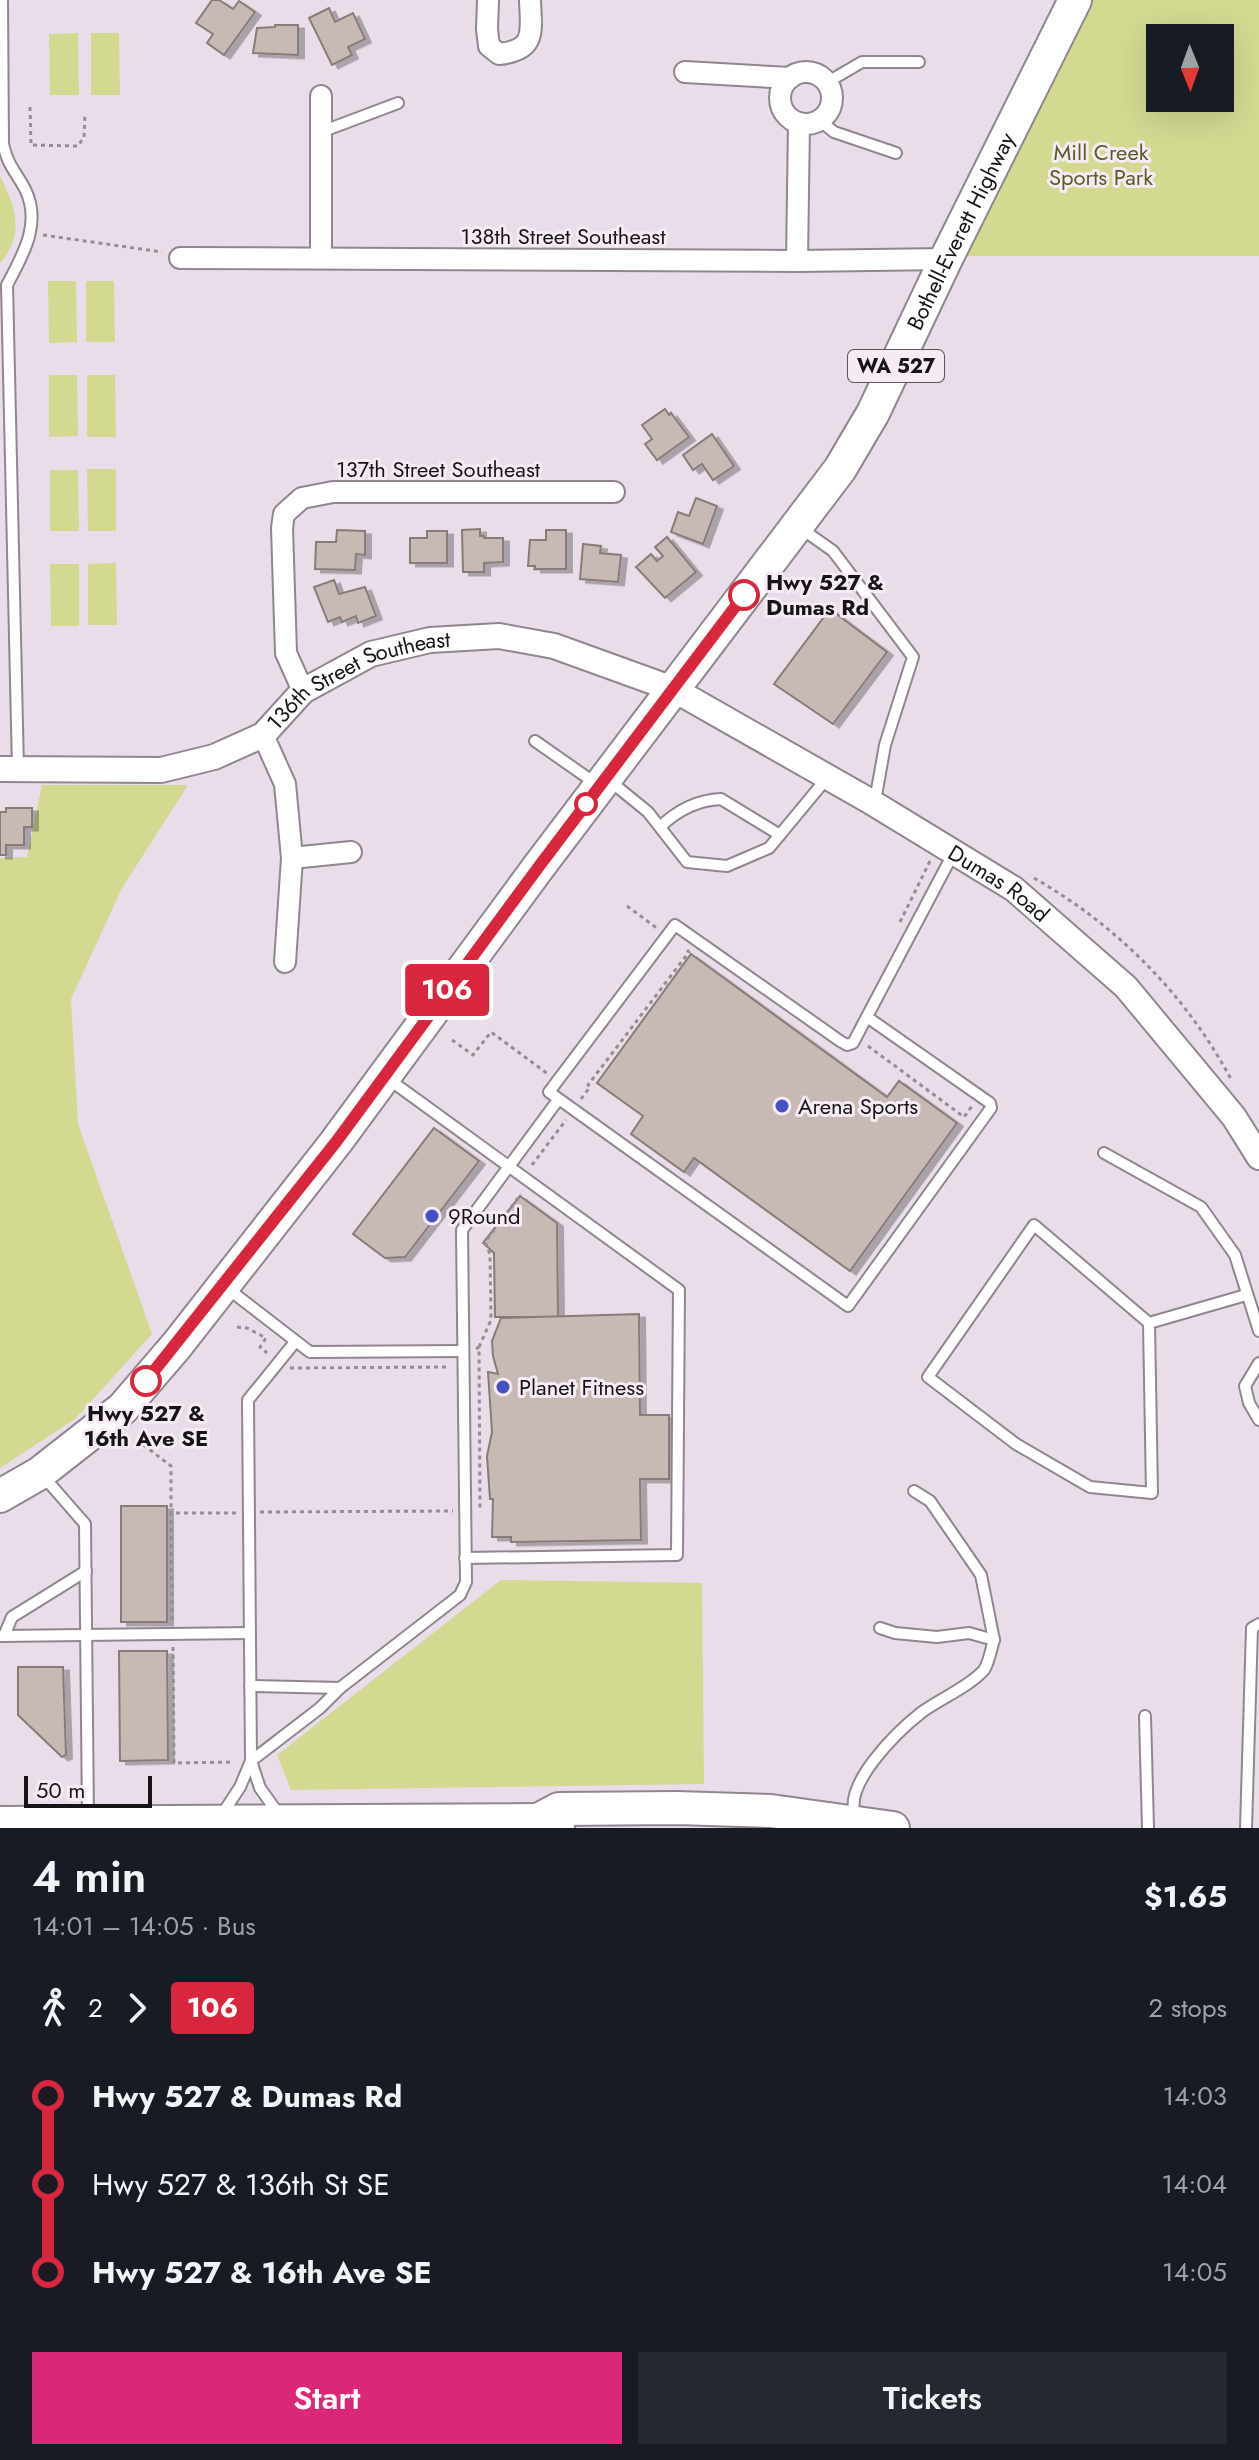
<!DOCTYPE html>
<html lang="en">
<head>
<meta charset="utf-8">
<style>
  :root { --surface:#171b24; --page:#242831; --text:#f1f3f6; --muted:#9ea1a6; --accent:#db2777 }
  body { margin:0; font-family:Jost,sans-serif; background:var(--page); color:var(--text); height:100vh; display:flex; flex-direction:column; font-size:30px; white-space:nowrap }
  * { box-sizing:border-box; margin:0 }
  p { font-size:26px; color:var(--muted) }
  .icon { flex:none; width:44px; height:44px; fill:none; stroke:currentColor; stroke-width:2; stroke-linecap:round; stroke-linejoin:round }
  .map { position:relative; height:1828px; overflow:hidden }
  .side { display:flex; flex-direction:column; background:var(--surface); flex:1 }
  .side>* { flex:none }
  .badge { padding:0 16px; border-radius:6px; font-size:28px; line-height:52px }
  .needle { width:52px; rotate:179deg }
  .buttons { position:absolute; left:1146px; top:24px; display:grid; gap:16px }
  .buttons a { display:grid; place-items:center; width:88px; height:88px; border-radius:0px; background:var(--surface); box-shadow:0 8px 32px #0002; font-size:40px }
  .scale { position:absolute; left:24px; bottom:20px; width:128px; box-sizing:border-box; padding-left:8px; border:4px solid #171417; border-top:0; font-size:22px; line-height:28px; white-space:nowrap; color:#171417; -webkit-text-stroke:6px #f6ebf5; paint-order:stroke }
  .map>.badge { position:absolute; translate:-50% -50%; box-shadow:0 0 0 4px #fff }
  .legs { display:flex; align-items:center; gap:12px; height:88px; padding:0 32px; font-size:26px }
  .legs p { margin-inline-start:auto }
  .headline { display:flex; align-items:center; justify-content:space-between; height:136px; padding:0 32px }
  h1 { font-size:44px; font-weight:600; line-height:60px }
  .button { display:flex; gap:16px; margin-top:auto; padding:16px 32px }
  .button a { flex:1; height:92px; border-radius:0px; background:var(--accent); color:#fff; font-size:32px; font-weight:600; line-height:92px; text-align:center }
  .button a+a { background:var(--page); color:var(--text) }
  ul { padding:0 32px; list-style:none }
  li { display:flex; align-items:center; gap:28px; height:88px; font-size:30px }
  li i { display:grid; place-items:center; width:12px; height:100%; margin:0 10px; background:currentColor }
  li i::after { content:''; width:20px; height:20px; margin:-10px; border:6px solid; border-radius:50%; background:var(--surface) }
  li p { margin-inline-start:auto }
  li:first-child i { background:linear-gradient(#0000 50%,currentColor 0) }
  li:last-child i { background:linear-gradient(currentColor 50%,#0000 0) }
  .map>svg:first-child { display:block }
  .green { fill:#d3d991; fill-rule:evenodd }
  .building { fill:#c7b9b3; stroke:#897c76; stroke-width:2; filter:url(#shadow) }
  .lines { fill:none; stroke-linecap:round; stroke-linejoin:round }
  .service-casing { stroke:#908690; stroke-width:14 }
  .minor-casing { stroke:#908690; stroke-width:24 }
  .tertiary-casing { stroke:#908690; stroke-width:28 }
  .primary-casing { stroke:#908690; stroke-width:36 }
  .path { stroke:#948d94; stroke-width:3; stroke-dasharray:4 4; stroke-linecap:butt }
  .service { stroke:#fff; stroke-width:10 }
  .minor { stroke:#fff; stroke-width:20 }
  .tertiary { stroke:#fff; stroke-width:24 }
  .primary { stroke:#fff; stroke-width:32 }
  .line-1-casing { stroke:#fff; stroke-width:18 }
  .line-1 { stroke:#d7263d; stroke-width:12 }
  .stop-1-dot { fill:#fff; stroke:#d7263d; stroke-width:4 }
  .poi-dot { fill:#4451c5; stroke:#f6ebf5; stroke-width:3 }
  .labels { text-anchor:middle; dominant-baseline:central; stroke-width:6; stroke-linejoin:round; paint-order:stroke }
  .shield { fill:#f6ebf5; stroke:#5a545a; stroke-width:2 }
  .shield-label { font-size:20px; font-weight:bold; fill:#171417 }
  .park-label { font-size:22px; fill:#595c20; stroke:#f6ebf5 }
  .street-label { font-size:22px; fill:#171417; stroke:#f6ebf5 }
  .stop-label { font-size:22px; font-weight:bold; fill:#171417; stroke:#f6ebf5; text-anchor:start }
  .poi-label { font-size:22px; fill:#171417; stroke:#f6ebf5; text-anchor:start }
</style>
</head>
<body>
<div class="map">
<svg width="1259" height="1828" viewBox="0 0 1259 1828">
  <defs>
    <filter id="shadow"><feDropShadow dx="6" dy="3.5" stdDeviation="0" flood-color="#0004"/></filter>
  </defs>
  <rect width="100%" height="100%" fill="#e8dde8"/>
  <g class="green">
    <path d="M1082 0H1259V256H954ZM1160 38H1220V98H1160Z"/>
    <polygon points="78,33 79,95 50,95 49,34"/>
    <polygon points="91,33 119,33 120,95 91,95"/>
    <path d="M0 176C16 208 25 234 0 263Z"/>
    <polygon points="48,281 76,281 77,342 49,343"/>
    <polygon points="86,281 114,281 115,342 86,342"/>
    <polygon points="49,375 77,375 78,436 49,437"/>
    <polygon points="87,375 115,375 116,437 87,437"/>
    <polygon points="87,469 116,469 116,531 88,531"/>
    <polygon points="50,470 78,470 79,531 50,531"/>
    <polygon points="116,563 117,625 88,625 88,564"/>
    <polygon points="50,564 79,564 79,626 51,626"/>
    <polygon points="42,785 188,785 122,888 71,999 78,1124 152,1334 75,1419 0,1468 0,858 27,857"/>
    <polygon points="501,1580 702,1583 704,1784 291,1790 277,1755"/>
  </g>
  <g class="building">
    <polygon points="212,0 219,0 233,9 239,1 255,12 224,55 207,43 213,34 196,23"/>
    <polygon points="329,8 335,22 353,13 365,39 348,47 352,55 332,65 309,18"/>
    <polygon points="275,25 298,25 298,55 253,53 257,28 275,27"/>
    <polygon points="665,409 669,415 671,413 689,437 657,460 645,444 652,439 642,425"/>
    <polygon points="712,434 734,466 713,480 702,464 693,470 683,455"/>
    <polygon points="696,498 717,506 703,544 671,532 678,512 689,516"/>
    <polygon points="480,529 480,536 484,536 484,538 503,538 503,562 484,563 484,572 463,572 462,530"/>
    <polygon points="337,530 365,531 365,555 356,554 355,570 315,569 316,542 336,542"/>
    <polygon points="546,530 566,530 566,569 535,569 535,566 528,566 530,540 546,540"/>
    <polygon points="427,531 447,531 447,563 410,563 410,538 427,538"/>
    <polygon points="667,537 696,572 665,598 636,567 651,554 657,561 663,556 655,547"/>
    <polygon points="583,544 601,546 600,553 621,555 618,582 580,579"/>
    <polygon points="334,580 339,594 365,587 376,616 358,623 356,616 342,622 340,617 328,622 314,587"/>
    <polygon points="830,609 887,652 833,724 774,684"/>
    <polygon points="6,808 32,808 32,827 24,827 24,845 6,845 6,855 0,855 0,812 6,812"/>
    <polygon points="691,954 887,1097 899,1081 957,1123 850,1271 694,1158 684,1172 631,1134 643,1116 597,1083"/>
    <polygon points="434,1128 479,1161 405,1257 385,1258 353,1234"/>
    <polygon points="520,1196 557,1223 558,1317 495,1317 494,1253 483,1243"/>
    <polygon points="639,1314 640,1415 669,1415 669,1479 640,1479 641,1540 511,1542 511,1537 492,1537 493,1499 490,1499 487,1456 492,1432 488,1372 498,1374 493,1356 492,1341 501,1318"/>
    <rect x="121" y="1506" width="46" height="116"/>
    <polygon points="119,1651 167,1651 168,1760 120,1761"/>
    <polygon points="18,1667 63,1667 66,1755 62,1757 18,1715"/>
  </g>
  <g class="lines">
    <g class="service-casing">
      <g id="service">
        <path d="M2 0 3 144C9 168 15 170 25 189 42 223 23 255 7 285L18 769"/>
        <polyline points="826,83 862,62 919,62"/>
        <polyline points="819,120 834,132 896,153"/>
        <polyline points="321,132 398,103"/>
        <polyline points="799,527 833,551 913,657 885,745 875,801"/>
        <polyline points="535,741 595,783"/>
        <polyline points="610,781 648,812 687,862 727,866 769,848 827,778"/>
        <path d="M661 826C678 810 698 800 721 799L780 835"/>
        <polyline points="867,1017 990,1103 991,1108 848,1306 549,1092 675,925 840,1041 847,1045 853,1043 954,852"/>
        <polyline points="387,1078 679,1290 677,1555 465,1558"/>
        <polyline points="1104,1153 1201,1207 1235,1255 1259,1331"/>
        <polyline points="227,1288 310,1352 463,1351"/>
        <polyline points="1149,1323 1034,1225 928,1377 1016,1444 1090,1487 1152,1493 1149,1323 1246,1295"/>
        <polyline points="1259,1363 1245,1386 1249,1403 1259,1420"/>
        <polyline points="44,1477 85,1524 88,1818"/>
        <polyline points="914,1491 930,1501 981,1575 994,1640"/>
        <polyline points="0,1636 250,1633"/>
        <polyline points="4,1636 12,1617 86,1571"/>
        <polyline points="250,1686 340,1688 460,1595 466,1582 462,1230 558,1100"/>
        <polyline points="1145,1716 1148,1828"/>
        <polyline points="221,1816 240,1787 251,1761 320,1708 340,1688"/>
        <polyline points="280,1816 260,1788 251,1761 248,1400 295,1342"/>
        <path d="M856 1817C841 1785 899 1730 922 1712 940 1699 970 1686 984 1670 989 1663 991 1649 994 1640L969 1633 937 1637 895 1633 880 1628"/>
        <polyline points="1246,1828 1252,1628 1259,1624"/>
      </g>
    </g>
    <g class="minor-casing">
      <g id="minor">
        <path d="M488 0 487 29 489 46 499 54C537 50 531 31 530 0"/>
        <polyline points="685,72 790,78"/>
        <circle cx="806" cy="98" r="26"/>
        <polyline points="321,96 321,258"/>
        <polyline points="180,258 797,261 946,259"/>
        <polyline points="797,261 799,123"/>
        <polyline points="303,691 286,653 282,528 284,514 302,498 333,492 614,492"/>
        <polyline points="263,735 285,784 292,858 285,962"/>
        <polyline points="292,858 351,852"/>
      </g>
    </g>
    <g class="tertiary-casing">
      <g id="tertiary">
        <path id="s1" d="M0 769 161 770 214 757 263 735 303 691 371 654 430 640 499 636 554 646 673 689 868 800 1014 889 1126 987 1234 1117 1259 1157"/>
      </g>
    </g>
    <g class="primary-casing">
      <g id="primary">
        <path id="s2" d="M0 1496 40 1473 123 1408 177 1345 336 1142 540 865 840 469 873 413 946 259 1075 0"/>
        <polyline points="538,1820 559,1809 677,1808 771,1811 893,1828"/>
        <polyline points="0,1823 538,1820 558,1828"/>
      </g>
    </g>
    <g class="path">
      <polyline points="30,107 31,145 78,146 84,137 85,114"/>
      <polyline points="43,235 162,252"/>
      <path d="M1034 878C1118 926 1187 996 1232 1081"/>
      <polyline points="627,906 658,929"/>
      <polyline points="900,922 930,861"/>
      <polyline points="452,1040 473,1055 491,1032 548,1074"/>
      <polyline points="868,1046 964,1117 972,1106"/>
      <polyline points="581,1099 590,1087 588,1085 689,952 687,950"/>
      <polyline points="532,1165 566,1120"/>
      <polyline points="237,1327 247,1328 266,1338 260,1347 267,1353"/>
      <polyline points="479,1347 491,1320 490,1254 485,1242 521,1194"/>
      <polyline points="476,1349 479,1347 480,1511"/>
      <polyline points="290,1368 450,1367"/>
      <polyline points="137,1440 171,1466 171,1512"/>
      <polyline points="260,1512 453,1511"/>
      <polyline points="172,1620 171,1513 237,1513"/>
      <polyline points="173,1647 174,1763 234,1762"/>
    </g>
    <use href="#service" class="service"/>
    <use href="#minor" class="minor"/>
    <use href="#tertiary" class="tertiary"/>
    <use href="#primary" class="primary"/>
  </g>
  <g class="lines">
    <g class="line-1-casing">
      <polyline id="line-1" points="146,1381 336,1142 540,865 744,595"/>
    </g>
    <use href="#line-1" class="line-1"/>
  </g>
  <g class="stop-1-dot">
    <circle cx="744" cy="595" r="14"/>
    <circle cx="586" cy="804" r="10"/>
    <circle cx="146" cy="1381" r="14"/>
  </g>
  <g class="poi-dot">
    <circle cx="782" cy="1106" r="8"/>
    <circle cx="432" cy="1216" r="8"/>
    <circle cx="503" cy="1387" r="8"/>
  </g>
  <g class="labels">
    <rect class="shield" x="848" y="350" width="96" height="32" rx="6"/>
    <g class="shield-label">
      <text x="896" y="366">WA 527</text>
    </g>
    <g class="park-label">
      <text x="1101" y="152">Mill Creek<tspan x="1101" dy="25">Sports Park</tspan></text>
    </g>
    <g class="street-label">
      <text stroke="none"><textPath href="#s2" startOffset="1600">Bothell-Everett Highway</textPath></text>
      <text x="563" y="236">138th Street Southeast</text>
      <text x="438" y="469">137th Street Southeast</text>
      <text stroke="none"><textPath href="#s1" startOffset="384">136th Street Southeast</textPath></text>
      <text stroke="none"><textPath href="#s1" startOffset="1098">Dumas Road</textPath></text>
    </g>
    <g class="stop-label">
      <text x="766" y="582">Hwy 527 &amp;<tspan x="766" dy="25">Dumas Rd</tspan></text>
      <text x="146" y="1413" text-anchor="middle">Hwy 527 &amp;<tspan x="146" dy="25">16th Ave SE</tspan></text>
    </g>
    <g class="poi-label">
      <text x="798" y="1106">Arena Sports</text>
      <text x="448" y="1216">9Round</text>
      <text x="519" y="1387">Planet Fitness</text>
    </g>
  </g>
</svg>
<div class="buttons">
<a><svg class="needle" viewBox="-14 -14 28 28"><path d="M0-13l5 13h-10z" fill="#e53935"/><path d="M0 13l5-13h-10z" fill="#9ea1a6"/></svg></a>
</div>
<div class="scale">50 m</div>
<b class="badge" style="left:447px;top:990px;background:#d7263d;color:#fff">106</b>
</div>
<section class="side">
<div class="headline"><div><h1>4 min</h1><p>14:01 – 14:05 · Bus</p></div><b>$1.65</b></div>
<div class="legs"><svg class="icon" aria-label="walk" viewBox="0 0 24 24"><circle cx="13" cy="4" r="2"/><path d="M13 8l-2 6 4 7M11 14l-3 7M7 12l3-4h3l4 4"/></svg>2<svg class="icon" aria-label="forward" viewBox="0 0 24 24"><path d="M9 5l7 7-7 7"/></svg><b class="badge" style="background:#d7263d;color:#fff">106</b><p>2 stops</p></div>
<ul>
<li><i style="color:#d7263d"></i><b>Hwy 527 &amp; Dumas Rd</b><p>14:03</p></li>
<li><i style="color:#d7263d"></i><span>Hwy 527 &amp; 136th St SE</span><p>14:04</p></li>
<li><i style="color:#d7263d"></i><b>Hwy 527 &amp; 16th Ave SE</b><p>14:05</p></li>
</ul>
<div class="button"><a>Start</a><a>Tickets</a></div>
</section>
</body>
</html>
